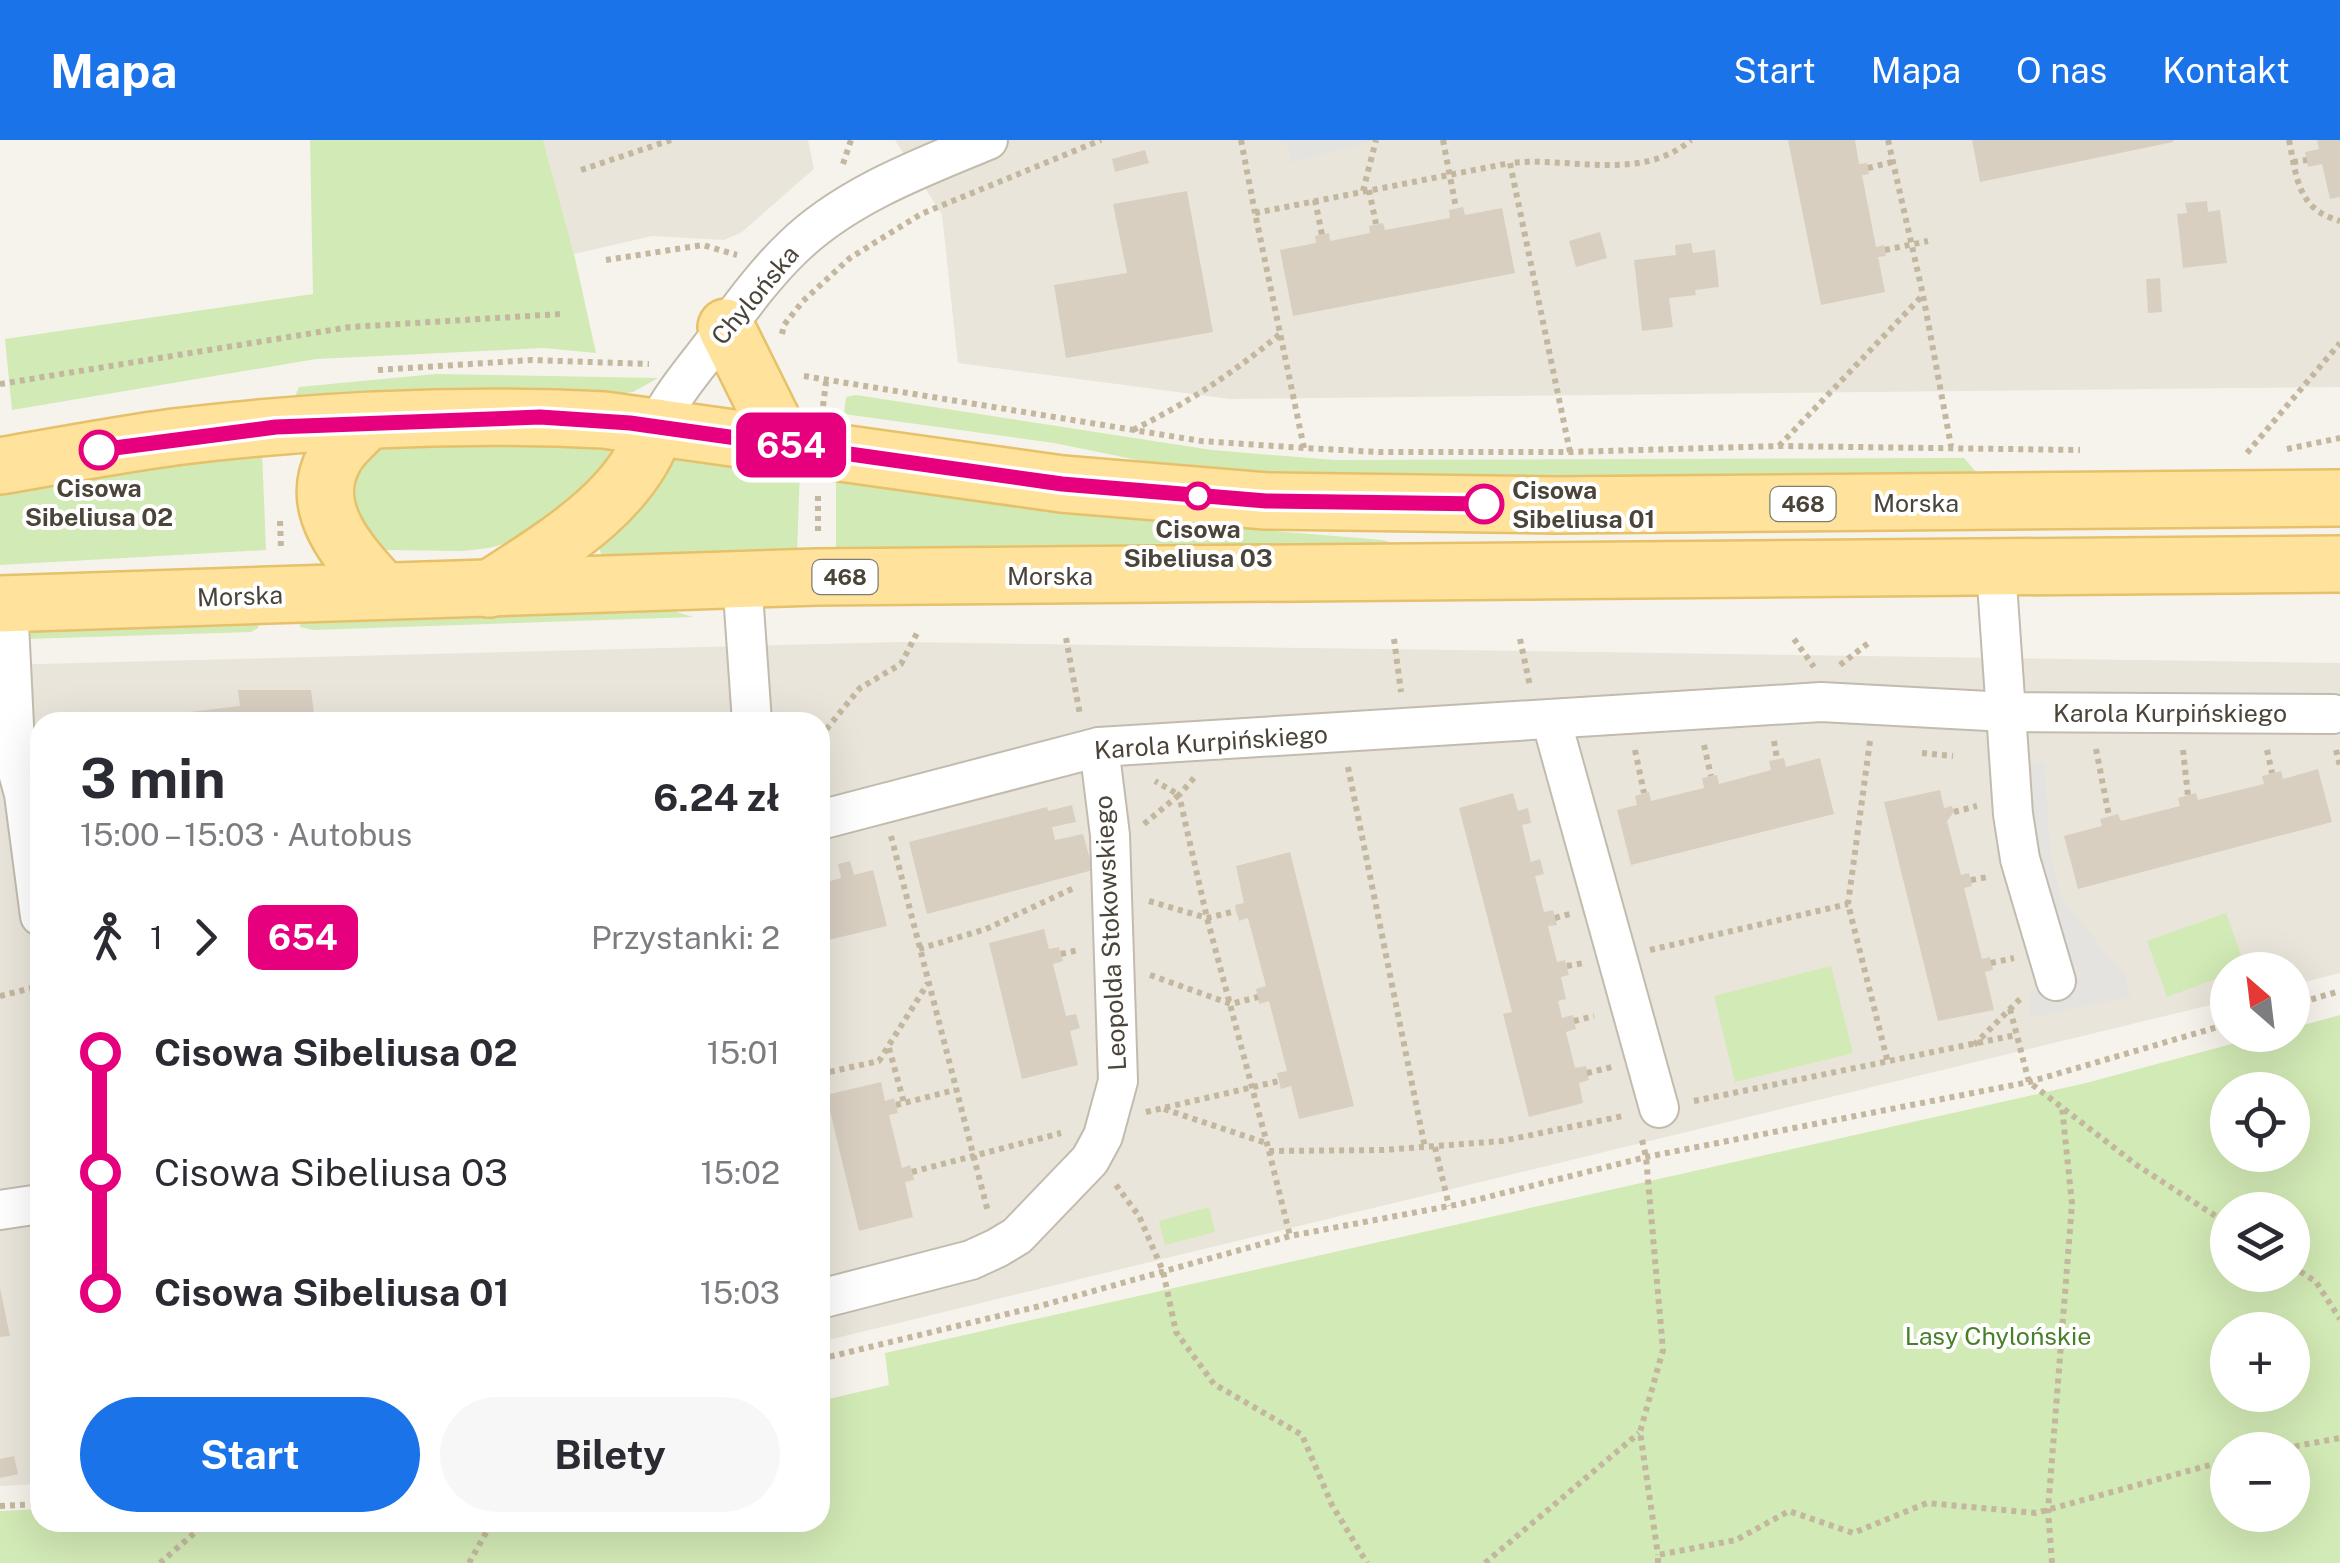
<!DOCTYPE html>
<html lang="pl">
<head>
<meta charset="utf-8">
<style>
  :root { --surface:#fff; --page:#f7f7f7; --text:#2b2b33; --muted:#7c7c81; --accent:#1a73e8 }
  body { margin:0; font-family:"Public Sans",sans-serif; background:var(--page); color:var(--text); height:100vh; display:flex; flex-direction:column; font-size:38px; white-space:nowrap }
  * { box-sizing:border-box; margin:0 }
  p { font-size:32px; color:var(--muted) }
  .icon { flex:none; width:55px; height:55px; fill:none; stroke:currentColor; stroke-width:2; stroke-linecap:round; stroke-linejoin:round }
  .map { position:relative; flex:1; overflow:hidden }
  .side { position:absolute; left:30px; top:572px; width:800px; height:820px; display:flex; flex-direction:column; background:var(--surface); border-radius:30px; box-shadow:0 10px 40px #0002 }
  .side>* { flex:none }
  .badge { padding:0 20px; border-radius:15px; font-size:35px; line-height:65px }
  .needle { width:65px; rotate:332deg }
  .controls { position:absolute; left:2210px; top:812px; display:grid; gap:20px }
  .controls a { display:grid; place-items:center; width:100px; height:100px; border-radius:50%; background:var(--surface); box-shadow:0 10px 40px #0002; font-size:50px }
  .map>.badge { position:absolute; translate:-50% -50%; box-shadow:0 0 0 5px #fff }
  .legs { display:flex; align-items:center; gap:15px; height:110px; padding:0 50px; font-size:32px }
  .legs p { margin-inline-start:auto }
  .overview { display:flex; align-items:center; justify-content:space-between; height:170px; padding:0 50px }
  h1 { font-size:55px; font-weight:700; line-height:75px }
  .primary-button { display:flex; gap:20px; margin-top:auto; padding:20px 50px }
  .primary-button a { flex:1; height:115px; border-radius:60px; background:var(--accent); color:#fff; font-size:40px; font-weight:700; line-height:115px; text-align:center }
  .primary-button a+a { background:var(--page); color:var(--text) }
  ul { padding:0 50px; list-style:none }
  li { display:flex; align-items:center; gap:35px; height:120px; font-size:38px }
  li i { display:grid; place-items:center; width:15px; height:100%; margin:0 12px; background:currentColor }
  li i::after { content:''; width:25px; height:25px; margin:-12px; border:8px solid; border-radius:50%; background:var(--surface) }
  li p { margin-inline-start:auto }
  li:first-child i { background:linear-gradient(#0000 50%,currentColor 0) }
  li:last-child i { background:linear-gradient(currentColor 50%,#0000 0) }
  header { display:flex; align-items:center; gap:60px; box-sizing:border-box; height:140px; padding:0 50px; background:var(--accent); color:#fff }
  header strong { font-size:48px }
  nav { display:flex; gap:55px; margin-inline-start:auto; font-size:35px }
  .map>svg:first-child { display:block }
  .residential { fill:#eae5da }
  .green { fill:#d2eab5; fill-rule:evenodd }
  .parking { fill:#e5e3e0 }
  .building { fill:#d8cfc1 }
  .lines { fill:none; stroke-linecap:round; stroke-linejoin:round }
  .street-casing { stroke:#c2bbae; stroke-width:42 }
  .primary-casing { stroke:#e6c16a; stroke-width:60 }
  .path { stroke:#c4b79f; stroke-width:6; stroke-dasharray:5 5; stroke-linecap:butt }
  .street { stroke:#fff; stroke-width:38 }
  .primary { stroke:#ffe39c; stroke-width:55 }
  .line-1-casing { stroke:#fff; stroke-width:22 }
  .line-1 { stroke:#e6007e; stroke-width:15 }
  .stop-1-dot { fill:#fff; stroke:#e6007e; stroke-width:5 }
  .labels { text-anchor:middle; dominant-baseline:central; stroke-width:8; stroke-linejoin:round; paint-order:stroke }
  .shield { fill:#fff; stroke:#817c74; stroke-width:2.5 }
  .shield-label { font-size:22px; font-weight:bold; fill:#4b4439 }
  .street-label { font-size:25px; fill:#4b4439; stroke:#fff }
  .stop-label { font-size:25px; font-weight:bold; fill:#4b4439; stroke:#fff }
  .park-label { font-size:25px; fill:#4a7f2a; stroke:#fff }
</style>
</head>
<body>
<header>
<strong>Mapa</strong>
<nav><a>Start</a><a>Mapa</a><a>O nas</a><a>Kontakt</a></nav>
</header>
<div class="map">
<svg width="2340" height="1423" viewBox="0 0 2340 1423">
  <rect width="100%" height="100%" fill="#f6f3ec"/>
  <g class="residential">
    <polygon points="543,0 808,0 814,29 742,92 724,100 652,96 574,114"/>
    <polygon points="895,0 2340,0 2340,247 1230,259 958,223 942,75"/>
    <polygon points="901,502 2340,523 2340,833 2293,845 2292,830 2228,830 2227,861 820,1202 820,582 40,582 40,1344 0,1346 0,525"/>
  </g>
  <g class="green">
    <polygon points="310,0 543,0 574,114 596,213 544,208 316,219 12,270 5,199 313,154"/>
    <polygon points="435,234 658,238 633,252 599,256 528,250 409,251 294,259 299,247"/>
    <polygon points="856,255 1212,310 1335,320 1964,318 1983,340 1216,336 1054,303 844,274 846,257"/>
    <path d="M399 302 611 306 629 317 522 399 489 408 463 411 383 410 352 381C348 338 353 314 399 302Z"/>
    <polygon points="262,311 266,410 0,425 0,352"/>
    <polygon points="679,312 800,329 797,413 602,418 599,406 655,352"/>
    <polygon points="836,335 1164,382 1383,400 1405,407 836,413"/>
    <polygon points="637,467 670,470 693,477 313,490 300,487 300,478"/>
    <polygon points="260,479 258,488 251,492 26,499 38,486"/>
    <polygon points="2226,773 2246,829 2228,830 2227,835 2167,857 2147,801"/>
    <polygon points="1831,826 1853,913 1735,942 1714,856"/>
    <path d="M2340 875V1423H0V1371L40 1369V1382H820V1261L889 1245 885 1213 2086 943 2265 895H2292L2293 888ZM2228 950H2292V1015H2228ZM2228 1070H2292V1135H2228ZM2228 1190H2292V1255H2228ZM2228 1310H2292V1375H2228Z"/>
    <polygon points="1209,1067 1215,1092 1165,1105 1159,1081"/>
  </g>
  <g class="parking">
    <polygon points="1286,0 1374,0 1292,23"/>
    <polygon points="2020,621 2044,623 2051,715 2061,758 2125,836 2131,857 2029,878 2030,851 2083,837 2075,828 2042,763"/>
  </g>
  <g class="building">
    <polygon points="1788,0 1855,0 1859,24 1867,23 1869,34 1862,35 1876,107 1884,105 1886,116 1878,117 1885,152 1821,165"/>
    <polygon points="1972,0 2173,0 2173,2 1980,42"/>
    <polygon points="2317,0 2340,0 2340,57 2330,59 2322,24 2308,27 2305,12 2319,9"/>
    <polygon points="1145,10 1149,23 1115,32 1112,19"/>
    <polygon points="1187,51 1213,192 1066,218 1054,145 1127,133 1113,64"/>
    <polygon points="2207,61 2208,72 2220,70 2227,123 2183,128 2177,74 2187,73 2185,63"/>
    <polygon points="1463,67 1465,75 1502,68 1515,133 1293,176 1280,110 1316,103 1315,96 1329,93 1330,101 1370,93 1369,86 1383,83 1385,90 1450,78 1449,70"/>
    <polygon points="1600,92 1607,118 1576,127 1569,101"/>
    <polygon points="1691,103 1693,113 1715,110 1719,147 1695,150 1696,155 1669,158 1673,187 1642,191 1634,120 1676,115 1675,105"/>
    <polygon points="2160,138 2162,172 2148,173 2146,139"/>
    <polygon points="238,550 311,550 315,582 180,582 190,572 240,566"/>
    <polygon points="1784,618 1786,627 1820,618 1834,674 1631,725 1617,670 1637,665 1635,656 1649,652 1651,661 1704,648 1702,638 1717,635 1719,644 1771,630 1769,621"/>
    <polygon points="2318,629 2332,682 2078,749 2064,696 2102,686 2100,679 2118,674 2121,681 2180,666 2178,658 2196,653 2198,660 2264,644 2262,636 2281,631 2283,639"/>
    <polygon points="1940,650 1944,668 1952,666 1954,672 1947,681 1961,735 1969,733 1971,740 1972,746 1964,748 1982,819 1990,817 1993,830 1985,832 1994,870 1938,881 1884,662"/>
    <polygon points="1513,653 1518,671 1528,668 1531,683 1522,685 1531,722 1540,719 1544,734 1535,736 1544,772 1553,770 1557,785 1548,786 1557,822 1565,820 1569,835 1561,837 1566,859 1558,861 1562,878 1573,875 1576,889 1566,892 1575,928 1586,926 1589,940 1579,943 1583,963 1529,977 1503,874 1512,872 1459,668"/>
    <polygon points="1072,665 1076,682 1052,687 1055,700 1083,694 1093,730 927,774 909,702 1047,667 1048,671"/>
    <polygon points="1290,712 1354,966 1299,979 1291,946 1281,949 1277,933 1287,931 1269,861 1259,864 1256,849 1266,846 1248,778 1239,781 1235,765 1244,763 1236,726"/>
    <polygon points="850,721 854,735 873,730 887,786 820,802 820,744 841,738 838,724"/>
    <polygon points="1044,789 1049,809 1059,807 1063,821 1053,824 1066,876 1076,874 1080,888 1070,891 1078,925 1022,939 989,803"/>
    <polygon points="881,942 885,961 894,958 898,973 889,975 902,1028 910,1025 912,1032 914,1040 905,1042 913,1077 859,1091 826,955"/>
    <polygon points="0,1148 10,1196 0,1197"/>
    <polygon points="14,1316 18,1334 0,1338 0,1319"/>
  </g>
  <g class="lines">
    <g class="street-casing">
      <g id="street">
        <path d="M656 287C672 254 696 227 718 198 741 167 764 135 792 108 845 56 920 28 988 0"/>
        <polyline points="1996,429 2013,674 2020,719 2056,841"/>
        <polyline points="742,439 752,582"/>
        <polyline points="8,464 16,625 24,654 40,776"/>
        <polyline points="1551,579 1659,968"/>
        <polyline points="820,680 1099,607 1821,562 2007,572 2333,574"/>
        <polyline points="0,1070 40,1064"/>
        <polyline points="820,1159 971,1120 997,1108 1017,1096 1090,1020 1103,996 1118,941 1110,695 1099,607"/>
      </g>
    </g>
    <g class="primary-casing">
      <g id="primary">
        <polyline points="726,187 784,304"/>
        <path d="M365 283C355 294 340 306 334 319 306 370 352 417 383 451"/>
        <path d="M0 326C58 316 116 305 174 297 314 280 463 273 604 280L1062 344 1266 361 1556 365 2340 358"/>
        <path d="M489 449C551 408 632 363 656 287"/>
        <polyline points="0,464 817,437 2340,424"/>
      </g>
    </g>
    <g class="path">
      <polyline points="1241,0 1255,73"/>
      <polyline points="1443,0 1456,68"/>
      <polyline points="1888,0 1923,155 1951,306"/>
      <path d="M2289 0C2297 38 2297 69 2340 81"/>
      <polyline points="2293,22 2307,20"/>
      <polyline points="843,24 851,0"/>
      <polyline points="1868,28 1892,22"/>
      <polyline points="581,30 671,0"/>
      <polyline points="1369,50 1376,84"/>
      <polyline points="1363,51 1376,0"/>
      <polyline points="1315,60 1322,95"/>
      <polyline points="1885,110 1928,101"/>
      <polyline points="606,120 703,105 737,115"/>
      <polyline points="782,194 784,185 803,161 850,118 921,74 1101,0"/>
      <polyline points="378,230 532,220 649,224"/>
      <polyline points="804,236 1201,301 1304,308 1379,312 1570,312 1779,306 2080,310"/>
      <polyline points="0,244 350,187 561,174"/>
      <polyline points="823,266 826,242"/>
      <path d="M1133 290C1189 262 1232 234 1280 194"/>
      <polyline points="1779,306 1922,156"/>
      <polyline points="1304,308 1255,73 1510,23"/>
      <polyline points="2287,309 2340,298"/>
      <path d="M1570 312 1510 23C1570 16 1640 43 1691 0"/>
      <polyline points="2247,313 2340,203"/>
      <polyline points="280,381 281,409"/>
      <polyline points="818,391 818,353"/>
      <polyline points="1066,498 1080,575"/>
      <polyline points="1394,499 1401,552"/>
      <polyline points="1520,499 1530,546"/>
      <polyline points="1794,499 1814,527"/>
      <polyline points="1840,525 1871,501"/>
      <polyline points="820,597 860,548 901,524 917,493"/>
      <polyline points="1774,601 1777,619"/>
      <polyline points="1870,601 1848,764 1888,923"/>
      <polyline points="1704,605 1711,636"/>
      <polyline points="2096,609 2109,676"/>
      <polyline points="1635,610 1644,653"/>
      <polyline points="2183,610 2188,656"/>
      <polyline points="2267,610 2272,633"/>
      <polyline points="2336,610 2340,626"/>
      <polyline points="1922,613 1953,616"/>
      <polyline points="1348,627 1425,1008"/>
      <polyline points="1194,638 1179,655 1207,778 1269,1011 1384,1010 1502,1001 1623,976"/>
      <polyline points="1954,672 1977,666"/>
      <polyline points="1144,684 1179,655 1155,641"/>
      <polyline points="891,696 988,1072"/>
      <polyline points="1971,740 1988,737"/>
      <polyline points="1149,761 1207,778 1236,771"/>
      <polyline points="1555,778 1570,774"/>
      <polyline points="919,809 986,789 1076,747"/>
      <polyline points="1650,810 1848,764"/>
      <polyline points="1061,814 1078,810"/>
      <polyline points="1991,823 2014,818"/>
      <polyline points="1567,826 1584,823"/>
      <polyline points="1150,835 1231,864 1258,857"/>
      <polyline points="0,856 40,846"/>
      <polyline points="2292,865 2340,851"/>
      <polyline points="2010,869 2029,942 2138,1026 2228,1084"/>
      <polyline points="1574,881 1594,876"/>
      <polyline points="1974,905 2022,857"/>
      <polyline points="889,908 904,963"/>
      <polyline points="1587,933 1612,927"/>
      <polyline points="820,934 879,921 928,843"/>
      <polyline points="1694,961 2016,895"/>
      <polyline points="896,965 955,950"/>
      <polyline points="1164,969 1266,1003"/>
      <polyline points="1146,972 1279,941"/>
      <polyline points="1642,1000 1646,1017 1663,1210 1640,1292 1658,1415"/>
      <polyline points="1435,1007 1449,1066"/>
      <polyline points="1269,1011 1290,1096"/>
      <polyline points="912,1032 1061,993"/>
      <polyline points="1116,1045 1139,1076 1163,1131 1176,1192 1214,1244 1302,1295 1332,1365 1367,1423"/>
      <polyline points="2292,1126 2316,1142 2340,1179"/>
      <polyline points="820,1219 1040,1166 1290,1096 1460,1064 1646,1017 2029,942 2228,884"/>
      <polyline points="2275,1310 2340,1298"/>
      <polyline points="0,1366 40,1364"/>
      <polyline points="160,1423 207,1382"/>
      <polyline points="469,1423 492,1382"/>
      <polyline points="1485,1423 1639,1293"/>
      <polyline points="1658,1423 1658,1415 1736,1400 1789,1371 1853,1393 1927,1363 2036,1373 2228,1320"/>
      <polyline points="2052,1423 2048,1370 2072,1064 2062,967"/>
    </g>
    <use href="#street" class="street"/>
    <use href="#primary" class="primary"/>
  </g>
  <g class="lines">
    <g class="line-1-casing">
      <polyline id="line-1" points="99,310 276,287 540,277 630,283 1062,344 1266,361 1484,364"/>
    </g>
    <use href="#line-1" class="line-1"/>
  </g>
  <g class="stop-1-dot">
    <circle cx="99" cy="310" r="18"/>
    <circle cx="1198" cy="356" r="12"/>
    <circle cx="1484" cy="364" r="18"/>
  </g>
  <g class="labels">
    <g class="shield">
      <rect x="1770.5" y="347" width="65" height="34" rx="8"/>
      <rect x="812.5" y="420" width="65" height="34" rx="8"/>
    </g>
    <g class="shield-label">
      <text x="1803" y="364">468</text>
      <text x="845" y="437">468</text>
    </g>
    <g class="street-label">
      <text transform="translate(755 155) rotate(-50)">Chylońska</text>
      <text x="1916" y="363">Morska</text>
      <text x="1050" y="436">Morska</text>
      <text transform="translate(240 456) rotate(-2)">Morska</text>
      <text x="2170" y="573">Karola Kurpińskiego</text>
      <text transform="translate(1211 602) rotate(-4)">Karola Kurpińskiego</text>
      <text transform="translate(1110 793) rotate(-93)">Leopolda Stokowskiego</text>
    </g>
    <g class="stop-label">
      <text x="99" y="348">Cisowa<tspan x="99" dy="29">Sibeliusa 02</tspan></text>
      <text x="1512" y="350" text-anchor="start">Cisowa<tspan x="1512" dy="29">Sibeliusa 01</tspan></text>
      <text x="1198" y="389">Cisowa<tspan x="1198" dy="29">Sibeliusa 03</tspan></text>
    </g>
    <g class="park-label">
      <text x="1998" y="1196">Lasy Chylońskie</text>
    </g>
  </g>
</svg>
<div class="controls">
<a><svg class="needle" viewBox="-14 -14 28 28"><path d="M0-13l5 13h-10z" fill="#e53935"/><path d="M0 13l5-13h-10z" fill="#7c7c81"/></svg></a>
<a><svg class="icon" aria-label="locate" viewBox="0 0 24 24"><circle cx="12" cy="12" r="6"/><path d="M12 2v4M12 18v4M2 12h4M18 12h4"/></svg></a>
<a><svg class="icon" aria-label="layers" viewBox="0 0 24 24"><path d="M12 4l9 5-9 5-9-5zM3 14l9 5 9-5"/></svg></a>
<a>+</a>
<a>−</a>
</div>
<b class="badge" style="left:791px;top:305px;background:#e6007e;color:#fff">654</b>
<section class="side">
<div class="overview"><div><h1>3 min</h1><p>15:00 – 15:03 · Autobus</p></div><b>6.24 zł</b></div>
<div class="legs"><svg class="icon" aria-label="walk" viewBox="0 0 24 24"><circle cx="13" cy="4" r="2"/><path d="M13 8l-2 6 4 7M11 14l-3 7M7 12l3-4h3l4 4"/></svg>1<svg class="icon" aria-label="forward" viewBox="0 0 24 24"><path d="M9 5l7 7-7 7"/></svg><b class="badge" style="background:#e6007e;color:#fff">654</b><p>Przystanki: 2</p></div>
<ul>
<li><i style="color:#e6007e"></i><b>Cisowa Sibeliusa 02</b><p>15:01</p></li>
<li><i style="color:#e6007e"></i><span>Cisowa Sibeliusa 03</span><p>15:02</p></li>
<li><i style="color:#e6007e"></i><b>Cisowa Sibeliusa 01</b><p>15:03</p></li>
</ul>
<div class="primary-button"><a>Start</a><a>Bilety</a></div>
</section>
</div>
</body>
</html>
